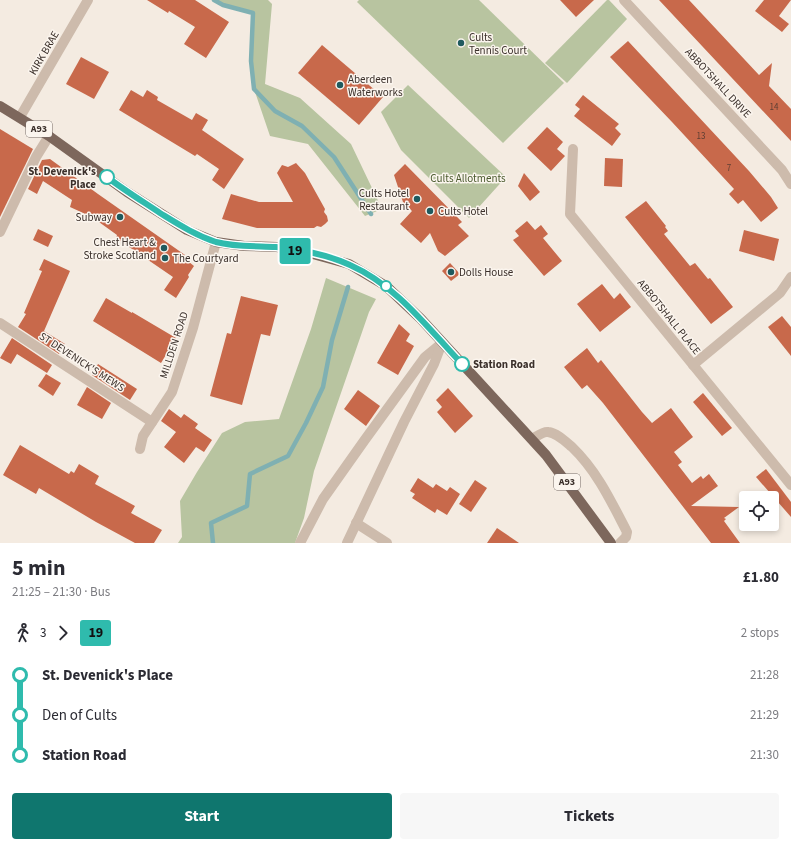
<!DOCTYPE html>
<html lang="en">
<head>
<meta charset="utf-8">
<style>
  :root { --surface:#fff; --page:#f7f7f7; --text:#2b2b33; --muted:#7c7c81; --accent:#0f766e }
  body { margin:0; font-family:"Source Sans 3",sans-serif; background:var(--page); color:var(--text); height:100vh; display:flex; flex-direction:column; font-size:15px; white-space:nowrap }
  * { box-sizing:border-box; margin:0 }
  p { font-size:13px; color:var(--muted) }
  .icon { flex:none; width:22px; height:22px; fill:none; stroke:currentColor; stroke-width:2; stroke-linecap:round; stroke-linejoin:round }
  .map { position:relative; height:543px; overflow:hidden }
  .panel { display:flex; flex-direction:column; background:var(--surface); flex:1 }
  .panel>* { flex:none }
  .badge { padding:0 8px; border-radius:3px; font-size:14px; line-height:26px }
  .controls { position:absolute; left:739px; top:491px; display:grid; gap:8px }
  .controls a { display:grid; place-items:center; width:40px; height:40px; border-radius:4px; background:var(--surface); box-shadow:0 2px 6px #0003; font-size:20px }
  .map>.badge { position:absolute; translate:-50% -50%; box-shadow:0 0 0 2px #fff }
  .legs { display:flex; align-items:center; gap:6px; height:44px; padding:0 12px; font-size:13px }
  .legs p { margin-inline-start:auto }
  .headline { display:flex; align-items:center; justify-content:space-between; height:68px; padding:0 12px }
  h1 { font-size:22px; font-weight:700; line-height:30px }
  .button { display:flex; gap:8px; margin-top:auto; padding:8px 12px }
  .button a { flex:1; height:46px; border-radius:4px; background:var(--accent); color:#fff; font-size:16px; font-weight:700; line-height:46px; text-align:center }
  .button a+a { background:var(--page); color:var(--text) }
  ul { padding:0 12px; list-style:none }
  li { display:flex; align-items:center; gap:14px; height:40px; font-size:15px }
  li i { display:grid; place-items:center; width:6px; height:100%; margin:0 5px; background:currentColor }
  li i::after { content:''; width:10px; height:10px; margin:-5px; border:3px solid; border-radius:50%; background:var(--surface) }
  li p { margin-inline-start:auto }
  li:first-child i { background:linear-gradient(#0000 50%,currentColor 0) }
  li:last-child i { background:linear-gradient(currentColor 50%,#0000 0) }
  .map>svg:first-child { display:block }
  .green { fill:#b8c4a0 }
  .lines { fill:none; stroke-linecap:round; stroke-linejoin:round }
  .stream { stroke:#7fb0b2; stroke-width:4.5 }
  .building { fill:#c8694b }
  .minor { stroke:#cdbbac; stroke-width:10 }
  .major { stroke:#7d675c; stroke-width:10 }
  .line-1-casing { stroke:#fff; stroke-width:9 }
  .line-1 { stroke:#2fbbad; stroke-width:6 }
  .poi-dot { fill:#1f5a5e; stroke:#fbf5ee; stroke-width:1.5 }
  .stop-1-dot { fill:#fff; stroke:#2fbbad; stroke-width:2 }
  .labels { text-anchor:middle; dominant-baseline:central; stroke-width:3; stroke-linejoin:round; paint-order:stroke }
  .number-label { font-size:9px; fill:#5e3e33 }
  .shield { fill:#fbf5ee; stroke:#756b66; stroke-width:1 }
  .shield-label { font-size:10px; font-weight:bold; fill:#3b302b }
  .poi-label { font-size:11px; fill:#3b302b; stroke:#fbf5ee; text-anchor:start }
  .street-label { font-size:11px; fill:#3b302b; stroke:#fbf5ee }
  .stop-label { font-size:11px; font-weight:bold; fill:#3b302b; stroke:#fbf5ee; text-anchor:end }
  .park-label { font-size:11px; fill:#4a5a2e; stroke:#fbf5ee }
</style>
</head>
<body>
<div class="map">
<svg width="791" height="543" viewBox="0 0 791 543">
  <rect width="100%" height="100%" fill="#f4ebe1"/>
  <g class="green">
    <polygon points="214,0 268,0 272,4 265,84 300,98 351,144 382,209 365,216 308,144 270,136 254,89 251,61 253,13 223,5"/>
    <polygon points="359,0 479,0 564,83 503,143 357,2"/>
    <polygon points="607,0 609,0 627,19 567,83 545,63"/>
    <polygon points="408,85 506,177 469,218 401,150 381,112"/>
    <polygon points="326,278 376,299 369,312 314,471 304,518 295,543 178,543 182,537 180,501 197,472 222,433 245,422 279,419 311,329"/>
  </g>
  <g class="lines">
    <g class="stream">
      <polyline points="214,0 223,5 253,13 251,61 254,89 275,111 302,126 334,157 371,214"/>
      <polyline points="213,543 211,523 247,506 250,474 288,456 306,423 323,387 332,340 348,287"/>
    </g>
  </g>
  <g class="building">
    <polygon points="147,0 195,0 229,22 206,58 184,44 195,27 169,11 168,13"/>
    <polygon points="560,0 594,0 576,17"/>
    <polygon points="659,0 689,0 759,75 772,63 769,86 791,109 791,141"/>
    <polygon points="764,0 791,0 779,16 789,24 782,32 755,11"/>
    <polygon points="628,41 749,171 771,197 778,208 761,222 743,200 738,204 729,194 734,189 672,122 610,57"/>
    <polygon points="322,45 383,97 359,125 298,73"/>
    <polygon points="81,57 109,72 94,99 66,84"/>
    <polygon points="131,90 143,97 147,90 158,97 157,100 192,120 196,113 208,120 202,130 244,159 224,189 212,180 219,169 197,154 195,156 119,110"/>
    <polygon points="583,95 619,124 615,128 621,134 612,146 574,116 580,109 575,105"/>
    <polygon points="547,127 563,142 557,149 565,156 551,171 527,148"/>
    <polygon points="0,129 33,149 0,217"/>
    <polygon points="605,158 623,159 622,187 604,186"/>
    <polygon points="50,159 98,194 185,255 184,258 194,266 188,275 189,277 176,298 164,290 173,277 116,238 117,235 92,217 70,207 72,200 43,181 37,194 28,189 42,160"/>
    <polygon points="296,163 305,173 325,209 324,212 327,216 328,221 325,224 321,227 317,226 314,228 257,228 222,219 231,194 259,202 293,202 277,173 282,165 288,167"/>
    <polygon points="405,164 462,222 458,225 469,236 445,256 438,251 430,233 421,243 400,224 412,211 403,202 394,175"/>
    <polygon points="524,173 540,192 530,201 518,186"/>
    <polygon points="646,201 666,226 665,227 668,231 664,234 690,266 695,263 708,279 710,278 733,307 711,324 625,217"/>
    <polygon points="527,221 535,230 541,225 548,234 543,238 562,261 544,276 513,240 519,236 515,231"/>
    <polygon points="38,229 53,236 48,247 33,240"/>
    <polygon points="744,230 779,239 774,261 739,251"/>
    <polygon points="44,259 70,271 44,331 65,344 59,354 18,327 26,314 24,313 42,271 39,270"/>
    <polygon points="450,263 460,274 451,281 442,271"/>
    <polygon points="602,284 614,299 620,293 631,307 600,332 577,304"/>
    <polygon points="241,296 278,305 270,336 261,334 242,405 210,396 227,333 231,334"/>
    <polygon points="106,298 132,313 132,312 176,338 161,363 93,321"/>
    <polygon points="782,316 791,327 791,356 768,327"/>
    <polygon points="399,324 410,334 406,341 414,346 398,375 377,363"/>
    <polygon points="12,338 52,365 47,373 17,354 11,364 0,358"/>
    <polygon points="587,348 598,363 601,360 642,412 652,423 671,408 693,437 674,452 682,462 678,465 692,483 701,476 703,479 709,474 718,486 691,506 739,507 724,518 726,519 724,521 740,543 711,543 603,403 587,385 582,389 564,367"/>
    <polygon points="98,364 137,389 130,400 92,375"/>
    <polygon points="46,374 61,383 53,396 38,386"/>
    <polygon points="87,387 111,403 102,419 77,405"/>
    <polygon points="448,388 473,416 455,433 437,412 442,407 436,400"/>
    <polygon points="358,390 380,406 366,426 344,409"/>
    <polygon points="703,393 732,428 722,436 693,402"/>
    <polygon points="169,409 181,418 184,414 198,424 195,428 212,440 204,452 196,447 184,463 164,447 176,432 161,421"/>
    <polygon points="20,445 69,474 71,471 74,473 79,464 99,476 95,484 135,506 131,513 162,530 154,543 135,543 96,522 39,488 36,494 3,475"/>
    <polygon points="766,469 791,502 791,517 756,477"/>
    <polygon points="418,478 433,488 436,484 447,491 450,487 460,494 447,515 437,509 435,513 412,498 415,494 410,491"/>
    <polygon points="475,480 487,488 471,512 459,504"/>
    <polygon points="497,528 519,543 487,543"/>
  </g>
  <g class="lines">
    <g class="minor">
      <polyline points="624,0 782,170 791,184"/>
      <polyline points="20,117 88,0"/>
      <polyline points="573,149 570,214 791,485"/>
      <polyline points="0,232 36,157 49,136"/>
      <polyline points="0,323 152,422"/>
      <polyline points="693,365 780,293 791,277"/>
      <path d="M532 439C536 437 543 431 548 432 557 433 565 441 572 447 597 471 611 501 627 532L626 537 620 543"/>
      <polyline points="140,449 143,436 172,392 193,328 216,242"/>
      <polyline points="356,523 387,543"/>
      <polyline points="300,543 323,499 364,441 425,357 442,343"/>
      <polyline points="347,543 404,422 434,364 442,343"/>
    </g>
    <polyline class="major" points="0,106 49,136 127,192 187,230 216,242 244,246 277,247 309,253 331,259 349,264 386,286 421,319 546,455 611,543"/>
  </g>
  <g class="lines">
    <g class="line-1-casing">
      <path id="line-1" d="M107 177C124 190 142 201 160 213 178 224 195 235 216 242 235 247 256 246 276 247 298 249 329 255 350 265 397 286 427 327 462 364"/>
    </g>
    <use href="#line-1" class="line-1"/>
  </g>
  <g class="poi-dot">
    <circle cx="461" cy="43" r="4"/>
    <circle cx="340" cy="85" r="4"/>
    <circle cx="417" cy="199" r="4"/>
    <circle cx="430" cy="211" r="4"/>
    <circle cx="120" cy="217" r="4"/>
    <circle cx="164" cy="248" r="4"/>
    <circle cx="165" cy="258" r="4"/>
    <circle cx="451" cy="272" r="4"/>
  </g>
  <g class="stop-1-dot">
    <circle cx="107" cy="177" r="7"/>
    <circle cx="386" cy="286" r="5"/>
    <circle cx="462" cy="364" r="7"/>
  </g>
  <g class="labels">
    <g class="number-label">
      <text x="774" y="107">14</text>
      <text x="701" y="136">13</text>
      <text x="729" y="168">7</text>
    </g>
    <g class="shield">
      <rect x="26" y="121" width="26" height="16" rx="3"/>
      <rect x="554" y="474" width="26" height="16" rx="3"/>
    </g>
    <g class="shield-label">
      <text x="39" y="129">A93</text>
      <text x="567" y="482">A93</text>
    </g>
    <g class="poi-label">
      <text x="469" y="37">Cults<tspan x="469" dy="13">Tennis Court</tspan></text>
      <text x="348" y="79">Aberdeen<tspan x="348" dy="13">Waterworks</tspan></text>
      <text x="409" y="193" text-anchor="end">Cults Hotel<tspan x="409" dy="13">Restaurant</tspan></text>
      <text x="438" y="211">Cults Hotel</text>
      <text x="112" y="217" text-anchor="end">Subway</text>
      <text x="156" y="242" text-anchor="end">Chest Heart &amp;<tspan x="156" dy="13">Stroke Scotland</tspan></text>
      <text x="173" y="258">The Courtyard</text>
      <text x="459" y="272">Dolls House</text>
    </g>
    <g class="street-label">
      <text transform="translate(44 53) rotate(-60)">KIRK BRAE</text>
      <text transform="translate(718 83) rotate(47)">ABBOTSHALL DRIVE</text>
      <text transform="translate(669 317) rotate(51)">ABBOTSHALL PLACE</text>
      <text transform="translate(174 345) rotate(-72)">MILLDEN ROAD</text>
      <text transform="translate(82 362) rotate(33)">ST DEVENICK'S MEWS</text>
    </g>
    <g class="stop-label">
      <text x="96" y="171">St. Devenick's<tspan x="96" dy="13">Place</tspan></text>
      <text x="473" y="364" text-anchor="start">Station Road</text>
    </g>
    <g class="park-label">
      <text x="468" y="178">Cults Allotments</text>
    </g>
  </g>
</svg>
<div class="controls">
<a><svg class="icon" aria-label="locate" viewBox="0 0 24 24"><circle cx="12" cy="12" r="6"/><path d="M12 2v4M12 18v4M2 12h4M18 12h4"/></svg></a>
</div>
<b class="badge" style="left:295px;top:251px;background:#2fbbad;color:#111">19</b>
</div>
<section class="panel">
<div class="headline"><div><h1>5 min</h1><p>21:25 – 21:30 · Bus</p></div><b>£1.80</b></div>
<div class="legs"><svg class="icon" aria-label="walk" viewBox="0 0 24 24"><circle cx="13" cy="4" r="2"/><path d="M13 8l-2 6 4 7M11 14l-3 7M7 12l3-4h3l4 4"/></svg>3<svg class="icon" aria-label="forward" viewBox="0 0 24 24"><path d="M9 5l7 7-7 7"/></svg><b class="badge" style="background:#2fbbad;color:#111">19</b><p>2 stops</p></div>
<ul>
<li><i style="color:#2fbbad"></i><b>St. Devenick's Place</b><p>21:28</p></li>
<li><i style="color:#2fbbad"></i><span>Den of Cults</span><p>21:29</p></li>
<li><i style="color:#2fbbad"></i><b>Station Road</b><p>21:30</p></li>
</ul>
<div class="button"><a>Start</a><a>Tickets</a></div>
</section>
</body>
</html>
